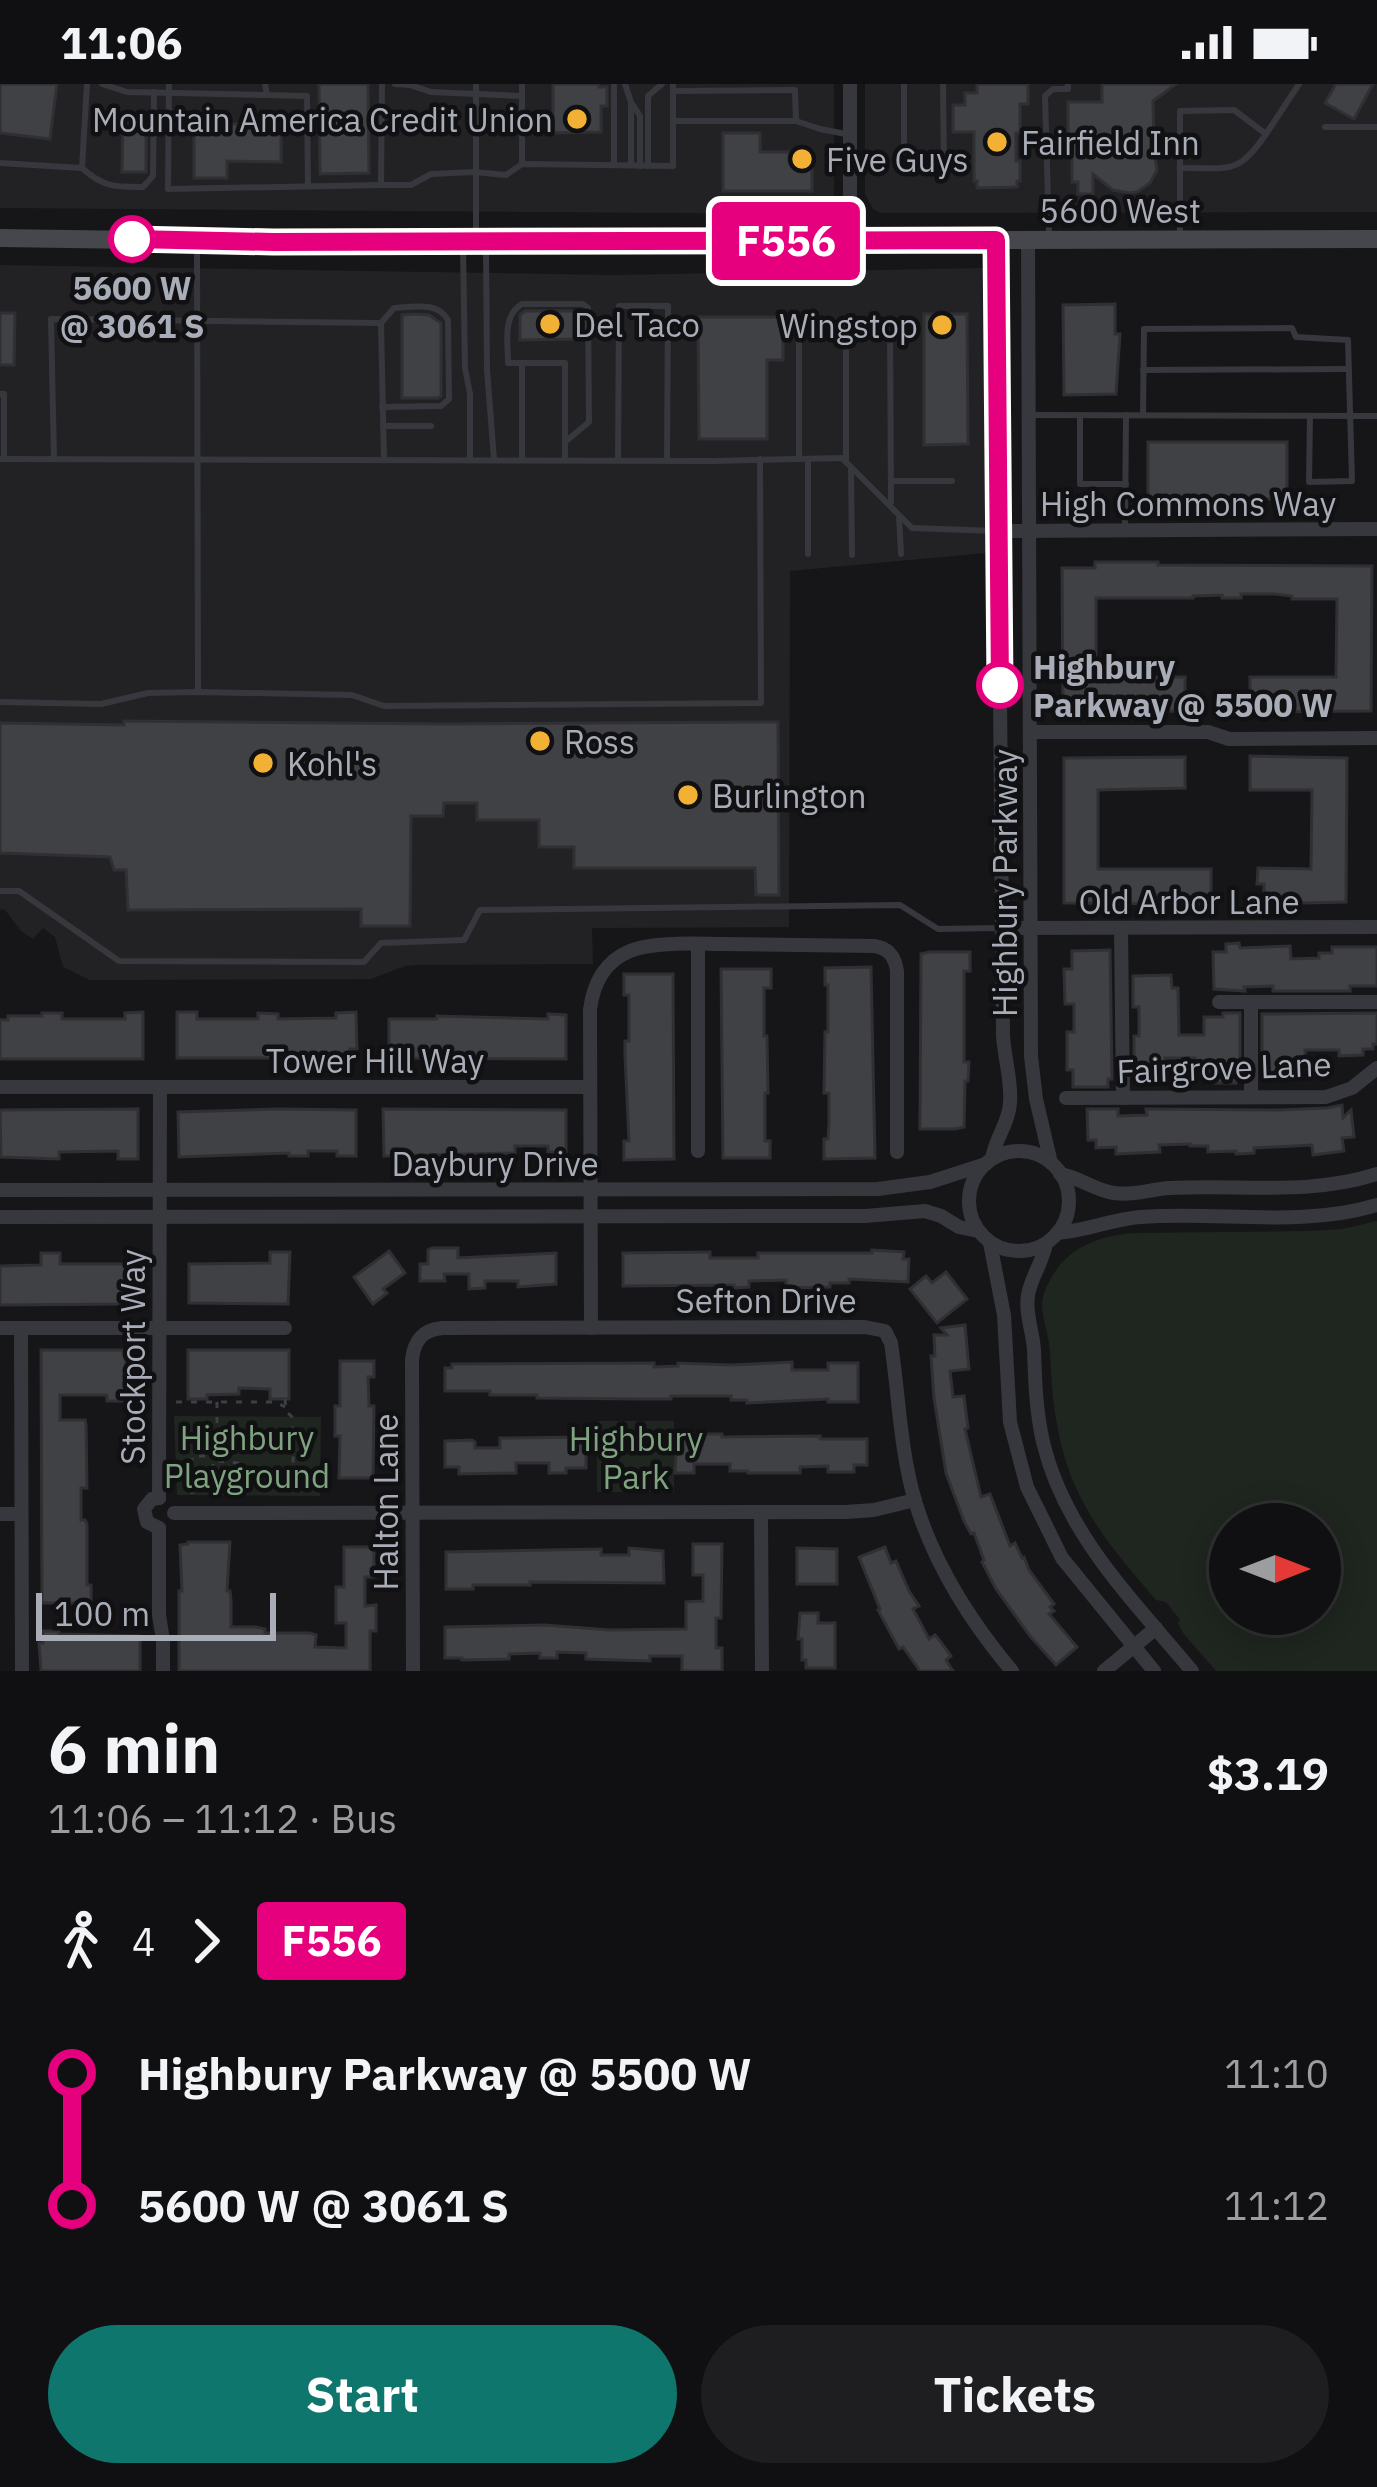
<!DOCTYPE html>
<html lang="en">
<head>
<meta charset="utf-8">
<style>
  :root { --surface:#101012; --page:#1e1e20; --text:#f1f3f6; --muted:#9c9d9f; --line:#303032; --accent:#0f766e }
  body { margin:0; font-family:"IBM Plex Sans",sans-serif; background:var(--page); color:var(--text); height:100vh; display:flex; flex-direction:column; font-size:45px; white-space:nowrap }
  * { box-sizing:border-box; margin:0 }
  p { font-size:39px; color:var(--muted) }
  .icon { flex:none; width:66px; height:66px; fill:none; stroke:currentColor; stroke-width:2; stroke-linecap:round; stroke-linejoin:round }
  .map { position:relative; height:1587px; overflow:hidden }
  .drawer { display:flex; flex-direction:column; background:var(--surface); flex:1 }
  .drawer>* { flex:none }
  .badge { padding:0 24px; border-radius:9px; font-size:42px; line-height:78px }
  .needle { width:78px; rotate:90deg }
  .controls { position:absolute; left:1209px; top:1419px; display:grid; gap:24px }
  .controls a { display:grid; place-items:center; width:132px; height:132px; border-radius:50%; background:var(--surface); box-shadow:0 6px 30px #0003,0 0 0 3px var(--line); font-size:60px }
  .scale { position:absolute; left:36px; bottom:30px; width:240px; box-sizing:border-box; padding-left:12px; border:6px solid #a8adb8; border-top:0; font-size:33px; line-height:42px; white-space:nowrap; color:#a8adb8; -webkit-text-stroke:9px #111113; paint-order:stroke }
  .map>.badge { position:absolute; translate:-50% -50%; box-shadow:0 0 0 6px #fff }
  .legs { display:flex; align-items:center; gap:18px; height:132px; padding:0 48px; font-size:39px }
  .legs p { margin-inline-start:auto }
  .overview { display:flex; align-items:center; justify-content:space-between; height:204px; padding:0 48px }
  h1 { font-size:66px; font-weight:800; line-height:90px }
  .cta { display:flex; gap:24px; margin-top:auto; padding:24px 48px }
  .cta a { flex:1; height:138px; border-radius:72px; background:var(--accent); color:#fff; font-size:48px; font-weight:800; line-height:138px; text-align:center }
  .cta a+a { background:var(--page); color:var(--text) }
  ul { padding:0 48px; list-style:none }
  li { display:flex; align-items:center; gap:42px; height:132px; font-size:45px }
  li i { display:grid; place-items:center; width:18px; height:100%; margin:0 15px; background:currentColor }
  li i::after { content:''; width:30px; height:30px; margin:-15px; border:9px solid; border-radius:50%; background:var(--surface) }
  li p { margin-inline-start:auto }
  li:first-child i { background:linear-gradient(#0000 50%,currentColor 0) }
  li:last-child i { background:linear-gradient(currentColor 50%,#0000 0) }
  .status { display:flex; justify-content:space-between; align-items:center; height:84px; padding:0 60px; background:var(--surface); direction:ltr }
  .status svg { height:33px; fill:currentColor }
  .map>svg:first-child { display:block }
  .built { fill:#222225 }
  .green { fill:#1e261f; fill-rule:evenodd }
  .building { fill:#404145; stroke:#303034; stroke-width:3 }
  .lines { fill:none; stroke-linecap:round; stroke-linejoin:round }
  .path { stroke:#3d3f44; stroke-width:3; stroke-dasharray:6 9; stroke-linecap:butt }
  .service { stroke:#37383d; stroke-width:6 }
  .minor { stroke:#37383d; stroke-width:14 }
  .secondary { stroke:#45474d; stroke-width:18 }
  .line-1-casing { stroke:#fff; stroke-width:27 }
  .line-1 { stroke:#e6007e; stroke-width:18 }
  .poi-dot { fill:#f2b134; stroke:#111113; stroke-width:4.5 }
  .stop-1-dot { fill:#fff; stroke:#e6007e; stroke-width:6 }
  .labels { text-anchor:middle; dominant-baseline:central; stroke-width:9; stroke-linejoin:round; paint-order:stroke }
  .poi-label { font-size:33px; fill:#a8adb8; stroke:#111113; text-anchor:start }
  .street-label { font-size:33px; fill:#a8adb8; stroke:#111113 }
  .stop-label { font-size:33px; font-weight:bold; fill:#a8adb8; stroke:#111113 }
  .park-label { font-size:33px; fill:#7fa381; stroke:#111113 }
</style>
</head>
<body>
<div class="status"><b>11:06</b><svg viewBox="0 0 49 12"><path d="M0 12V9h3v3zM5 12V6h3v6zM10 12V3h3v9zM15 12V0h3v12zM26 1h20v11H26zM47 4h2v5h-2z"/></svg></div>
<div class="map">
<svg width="1377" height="1587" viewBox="0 0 1377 1587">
  <rect width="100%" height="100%" fill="#161618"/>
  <g class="built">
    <polygon points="0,0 834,0 834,113 823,127 809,130 0,124"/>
    <polygon points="865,0 1377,0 1377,128 881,129 873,125 865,110"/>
    <polygon points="0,181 614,191 986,184 990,213 986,469 790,487 789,843 592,844 593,880 416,881 405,882 371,895 90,896 63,883 55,853 43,844 33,855 21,847 5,826 0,825"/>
  </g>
  <g class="green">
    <path d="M1377 1137V1587H1216L1183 1549 1178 1539 1180 1536 1166 1518 1156 1516C1128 1483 1099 1451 1080 1412 1057 1366 1052 1318 1050 1268 1049 1252 1043 1237 1042 1222 1042 1212 1046 1204 1050 1196 1067 1163 1099 1152 1134 1149L1311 1147 1342 1145ZM1230 1440H1320V1530H1230Z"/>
    <polygon points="174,1332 321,1333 320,1412 177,1411"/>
    <rect x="597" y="1337" width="77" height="71"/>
  </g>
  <g class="building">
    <polygon points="0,0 57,0 50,55 0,49"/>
    <polygon points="319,0 368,0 369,89 320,90"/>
    <polygon points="553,0 599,0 599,3 607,3 607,22 601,22 601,48 553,49"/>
    <polygon points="977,0 1028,0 1028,20 1020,20 1020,49 1016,49 1016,77 1020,77 1020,97 1017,97 1017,103 977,104 977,97 974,97 974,48 953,48 953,21 965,21 965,9 977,9"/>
    <polygon points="1102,0 1176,0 1153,17 1154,64 1157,86 1150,99 1137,108 1129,109 1113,106 1093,90 1093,110 1078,110 1078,98 1072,98 1072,62 1068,62 1068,18 1102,18"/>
    <polygon points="1336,0 1373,0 1354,35 1325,19"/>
    <polygon points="123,36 146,36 146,88 122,88"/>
    <polygon points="194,40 281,40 281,78 227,77 227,94 194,94"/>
    <polygon points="723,49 760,49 760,68 812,68 812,107 723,107"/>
    <polygon points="1115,220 1115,250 1120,250 1116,310 1064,311 1063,221"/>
    <polygon points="525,227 580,227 581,255 520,256 520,231"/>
    <polygon points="0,229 15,229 14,281 0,281"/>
    <polygon points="414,230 429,231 441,239 441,312 438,314 402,314 402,231"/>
    <polygon points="924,230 967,230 968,360 924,361"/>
    <polygon points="698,233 783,233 783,276 767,276 767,355 699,355"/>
    <rect x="1148" y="358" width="139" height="57"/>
    <polygon points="1095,478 1158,478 1158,481 1372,482 1371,627 1250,628 1250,593 1336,593 1337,515 1292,515 1292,512 1275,510 1241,510 1241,514 1222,514 1222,511 1193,512 1193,514 1096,514 1096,593 1185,593 1185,627 1094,628 1094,624 1063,624 1062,484 1095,484"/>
    <polygon points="124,637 444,640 778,638 779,811 756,811 755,784 574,784 574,763 539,763 539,736 477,736 477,719 444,719 443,732 411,732 410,842 361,842 361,825 128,826 126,786 114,786 110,773 0,769 0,639 124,641"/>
    <polygon points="1250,672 1347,674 1346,818 1264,820 1264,800 1257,800 1258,784 1311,785 1312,706 1250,706"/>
    <polygon points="1185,673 1185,704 1098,706 1098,785 1211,785 1211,820 1064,819 1064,674"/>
    <polygon points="1239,859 1240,864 1290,862 1291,875 1319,874 1319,869 1332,869 1332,863 1377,863 1377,902 1350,902 1350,907 1273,907 1273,902 1244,903 1245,907 1214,905 1213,868 1226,868 1226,860"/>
    <polygon points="1110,866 1112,995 1108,995 1108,1003 1073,1003 1073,986 1067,986 1067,948 1074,948 1074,920 1065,920 1064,885 1072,885 1072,867"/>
    <polygon points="929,868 970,868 970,887 964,887 964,978 969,978 968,997 965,997 964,1043 955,1045 920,1045 921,870"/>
    <polygon points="871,883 875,1074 824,1075 824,1055 828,1055 829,1039 829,1009 824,1009 825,948 828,948 828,901 825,901 825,884"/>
    <polygon points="721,885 771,885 771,904 764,904 764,952 767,952 768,1009 765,1009 765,1057 770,1057 770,1074 723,1074"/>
    <polygon points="624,890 673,890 674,1075 624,1076 624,1057 629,1057 625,972 625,957 629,957 629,911 624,911"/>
    <polygon points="1171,891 1172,904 1178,904 1179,951 1204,951 1204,933 1223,933 1223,929 1240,929 1240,990 1236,990 1236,999 1208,999 1208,990 1195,990 1195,974 1165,974 1165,982 1134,983 1134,952 1139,952 1139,923 1133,923 1133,892"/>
    <polygon points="143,928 143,975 0,975 0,936 8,936 8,932 42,932 42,929 62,929 62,935 125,935 125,929"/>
    <polygon points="177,928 197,928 197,935 258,935 258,929 278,930 278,935 336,934 336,929 356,928 357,965 350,965 350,974 177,974"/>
    <polygon points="1377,929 1377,960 1373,960 1373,965 1363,965 1363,971 1339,972 1339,966 1305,966 1305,973 1297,973 1297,995 1262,995 1262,930"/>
    <polygon points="548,930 566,931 566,975 389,974 389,935 437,935 437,932 548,935"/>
    <polygon points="1342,1021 1343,1034 1351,1026 1354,1053 1342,1054 1344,1067 1313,1071 1312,1061 1254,1064 1254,1069 1236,1070 1236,1067 1208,1068 1208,1062 1190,1062 1190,1060 1159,1061 1160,1068 1116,1070 1116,1063 1096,1064 1096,1056 1088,1056 1087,1025 1118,1025 1118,1032 1147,1031 1146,1025 1280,1026 1327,1024"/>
    <polygon points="138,1025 138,1075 118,1075 118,1067 59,1068 59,1075 1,1073 0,1026"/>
    <polygon points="278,1025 356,1026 356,1072 337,1072 337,1067 308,1067 308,1072 289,1072 289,1069 179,1073 178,1028"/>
    <polygon points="383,1025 566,1026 566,1068 548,1068 548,1062 515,1062 515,1069 384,1072"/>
    <polygon points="432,1164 458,1164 458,1174 556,1169 556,1200 518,1203 518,1197 485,1197 485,1204 469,1205 469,1190 444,1190 445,1197 420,1197 420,1180 428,1180 428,1166"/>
    <polygon points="872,1166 904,1168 903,1175 909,1175 908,1198 849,1195 849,1199 830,1199 830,1203 786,1204 786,1196 749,1197 749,1203 734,1204 734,1201 623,1202 623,1169 710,1168 710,1174 758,1174 758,1169 872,1169"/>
    <polygon points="389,1167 405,1189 383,1205 387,1209 373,1220 354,1193"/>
    <polygon points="270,1168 290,1168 288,1220 189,1219 189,1180 270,1179"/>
    <polygon points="41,1169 60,1169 60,1180 126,1180 126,1220 0,1221 0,1182 41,1181"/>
    <polygon points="946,1188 967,1215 937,1239 910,1205 926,1192 932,1199"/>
    <polygon points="965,1241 969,1285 950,1287 953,1313 964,1312 968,1344 965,1345 981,1413 990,1410 1010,1462 1015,1459 1022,1474 1024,1473 1029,1486 1054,1520 1050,1523 1054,1527 1049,1530 1077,1563 1056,1581 1030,1552 996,1505 982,1478 984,1476 974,1449 971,1450 964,1437 946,1389 934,1314 931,1272 935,1272 934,1251 947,1251 941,1244"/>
    <polygon points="41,1266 126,1266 126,1317 107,1317 107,1311 60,1311 60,1336 85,1336 86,1341 87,1404 81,1404 81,1436 85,1436 87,1440 87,1501 91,1501 91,1516 88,1516 88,1519 42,1519"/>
    <polygon points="188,1266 289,1266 289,1315 270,1315 270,1305 239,1304 239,1310 207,1311 207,1315 188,1315"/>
    <polygon points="340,1277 374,1277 374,1293 368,1293 369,1322 374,1322 373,1394 339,1394 340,1352 335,1352 335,1322 340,1322"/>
    <polygon points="792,1278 792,1286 828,1286 828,1279 858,1279 858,1318 828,1318 828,1315 747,1319 747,1316 731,1316 731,1312 671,1312 671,1315 639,1315 537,1314 537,1311 490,1311 490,1307 445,1307 445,1284 452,1284 452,1280 654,1279 654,1283 678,1282 678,1279 731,1281"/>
    <polygon points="677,1350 722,1350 722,1353 820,1352 820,1355 867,1355 867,1381 854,1381 854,1388 828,1388 828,1382 800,1383 800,1389 748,1389 748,1387 730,1387 730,1380 694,1380 694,1389 675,1389"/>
    <polygon points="586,1353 586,1384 566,1384 566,1389 549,1389 549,1379 516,1379 516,1389 459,1390 459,1383 445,1383 445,1357 472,1356 475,1358 475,1364 500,1364 500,1354"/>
    <polygon points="188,1458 230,1458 227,1507 230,1507 231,1516 231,1543 256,1543 265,1545 265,1549 310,1549 316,1551 315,1563 346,1564 346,1539 336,1539 336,1503 344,1503 344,1463 374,1463 374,1493 365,1493 365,1522 376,1521 376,1547 370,1547 370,1587 179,1587 179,1507 182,1507 180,1461 188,1460"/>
    <polygon points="693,1460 722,1460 721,1534 716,1534 716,1564 722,1564 722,1587 682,1587 682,1572 650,1572 650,1577 586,1575 586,1569 557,1568 557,1574 540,1574 540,1569 509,1570 509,1575 462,1576 462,1574 445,1574 445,1543 544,1541 610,1546 686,1545 686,1518 703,1517 703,1491 693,1491"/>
    <polygon points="885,1463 891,1479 896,1477 909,1507 919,1522 913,1525 929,1555 935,1551 940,1557 951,1572 946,1576 953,1587 920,1587 903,1563 899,1565 878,1526 880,1525 859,1473"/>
    <polygon points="629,1464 663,1467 664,1499 530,1498 530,1501 473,1501 473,1505 446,1505 446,1468 601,1465 601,1471 629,1471"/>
    <polygon points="797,1464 837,1465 837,1500 797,1500"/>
    <polygon points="800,1529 818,1529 818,1539 835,1539 835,1584 806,1584 806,1576 802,1576 802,1555 798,1555"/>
    <polygon points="43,1547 59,1547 59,1550 140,1552 140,1587 41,1587 39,1559 43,1559"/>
  </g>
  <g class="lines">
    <g class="path">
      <polyline points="285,1315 286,1327 292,1333 294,1409"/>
      <polyline points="176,1318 276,1318 285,1323"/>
      <polyline points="217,1318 217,1377 238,1379 241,1383 241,1408"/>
      <polyline points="177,1396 213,1395 213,1372 217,1373"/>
      <polyline points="192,1410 192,1372 213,1372"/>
    </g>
    <g class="service">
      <polyline points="102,0 127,8 267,11"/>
      <polyline points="169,0 168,105 381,101"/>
      <polyline points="265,0 267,11 307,12 308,101"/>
      <polyline points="382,0 381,101 411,101 431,90 474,88 506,91 522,80 673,82 673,37 796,37 820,45 846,50"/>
      <polyline points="395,0 410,1 431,8 522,12"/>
      <polyline points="476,0 476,152"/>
      <polyline points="522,0 522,80"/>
      <polyline points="614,0 614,81"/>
      <polyline points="625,0 631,18 631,81"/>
      <polyline points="673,0 673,37"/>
      <polyline points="904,0 904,85 944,85 943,0"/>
      <polyline points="673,7 795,6 796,37"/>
      <polyline points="633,21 640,32 640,82"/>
      <polyline points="1325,43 1377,43"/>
      <polyline points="0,79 82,84 87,0"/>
      <polyline points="648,82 648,12 662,0"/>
      <path d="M82 84C104 104 116 103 143 103L153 92 154 8"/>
      <path d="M1180 84C1228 83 1237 93 1266 50"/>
      <polyline points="1049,151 1045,12 1053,5 1068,5 1068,0"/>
      <polyline points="1180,152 1180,27 1234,26 1266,50 1299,0"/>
      <polyline points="197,160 198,608"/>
      <polyline points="463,161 465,284 470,310 470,375"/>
      <polyline points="486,164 487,285 494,376"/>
      <path d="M381 239 394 224C413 223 437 217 448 236L449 315 441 322 382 323"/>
      <polyline points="522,279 522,376"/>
      <polyline points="1143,286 1349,285"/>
      <polyline points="0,310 4,310 4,375"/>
      <polyline points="1033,331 1377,332"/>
      <polyline points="1080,331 1080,400 1126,400"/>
      <polyline points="1143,331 1144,245 1292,244 1296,253 1348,256 1352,397 1309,398 1310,332"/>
      <polyline points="383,342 431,342"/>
      <polyline points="799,374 799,237 890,239 891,418"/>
      <polyline points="0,375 713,377 842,374 912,444 995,447"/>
      <polyline points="54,375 51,235 381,239 384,376"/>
      <polyline points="808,375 808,470"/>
      <path d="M565 376V279H508C508 258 502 232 522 220H583L588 224 589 338 565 358"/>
      <polyline points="618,376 619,222 668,222 667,376"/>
      <polyline points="846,378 846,238"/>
      <polyline points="851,384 852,471"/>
      <polyline points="891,397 952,397"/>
      <polyline points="899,432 901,470"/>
      <polyline points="1125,447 1126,331"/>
      <polyline points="0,618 101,620 148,609 198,608 352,611 384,622 761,619 760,375"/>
      <polyline points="0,807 19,807 119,877 364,878 381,859 464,856 480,826 900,821 938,845 998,844"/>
    </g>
    <g class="minor">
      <polyline points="850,0 850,157"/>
      <polyline points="1028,156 1031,972 1036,1015 1051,1079"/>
      <polyline points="998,447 1377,445"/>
      <polyline points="1030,648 1208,648 1229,655 1376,654"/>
      <polyline points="1002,844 1377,843"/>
      <polyline points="1121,844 1123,1014"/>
      <polyline points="698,860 698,1067"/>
      <polyline points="1219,918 1377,918"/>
      <polyline points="1251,918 1251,1013"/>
      <polyline points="0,1003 590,1003"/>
      <polyline points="1066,1014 1326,1013 1352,1004 1377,984"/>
      <circle cx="1019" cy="1117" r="50"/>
      <path d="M992 1075C995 1054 1009 1039 1010 1019 1012 997 1004 973 1003 951L996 156"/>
      <path d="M1060 1090C1081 1094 1094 1106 1114 1109 1133 1112 1151 1105 1170 1104 1239 1100 1310 1112 1377 1090"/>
      <polyline points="0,1106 878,1105 930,1098 986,1080"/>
      <polyline points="0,1133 865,1132 925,1127 941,1132 959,1143 978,1147"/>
      <path d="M1057 1149C1086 1147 1112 1135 1141 1133 1219 1127 1301 1144 1377 1121"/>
      <polyline points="990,1159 1004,1231 1010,1338 1027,1403 1062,1474 1154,1587"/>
      <path d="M1046 1160C1042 1180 1031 1193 1028 1211 1025 1230 1033 1248 1034 1266 1035 1297 1036 1327 1043 1358 1065 1450 1133 1516 1192 1587"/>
      <polyline points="0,1244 285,1244"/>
      <polyline points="21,1244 22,1587"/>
      <path d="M591 1244 590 926C593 900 605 877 630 867 654 857 697 860 724 860 774 861 824 861 874 862 889 864 895 873 897 887V1068"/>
      <polyline points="159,1414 160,1003"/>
      <polyline points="159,1414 152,1415 144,1425 147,1438 159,1444"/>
      <polyline points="761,1428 762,1587"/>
      <polyline points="174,1429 846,1428 874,1426 915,1416"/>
      <polyline points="0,1430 21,1430"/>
      <polyline points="159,1444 159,1531 163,1556 163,1587"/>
      <path d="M413 1587 412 1276C414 1257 422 1246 442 1244L865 1243 885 1247 891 1259C899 1312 900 1366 915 1417 934 1480 970 1537 1012 1587"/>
      <polyline points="1104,1587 1156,1544"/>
    </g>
    <polyline class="secondary" points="0,154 273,158 1377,155"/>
  </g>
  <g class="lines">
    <g class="line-1-casing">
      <polyline id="line-1" points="132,155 273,158 996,156 1000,601"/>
    </g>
    <use href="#line-1" class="line-1"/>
  </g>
  <g class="poi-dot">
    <circle cx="577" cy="35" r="12"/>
    <circle cx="997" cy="58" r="12"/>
    <circle cx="802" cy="75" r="12"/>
    <circle cx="550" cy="240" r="12"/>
    <circle cx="942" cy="241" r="12"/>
    <circle cx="540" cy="657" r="12"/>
    <circle cx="263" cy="679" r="12"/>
    <circle cx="688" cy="711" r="12"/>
  </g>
  <g class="stop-1-dot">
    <circle cx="132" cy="155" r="21"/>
    <circle cx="1000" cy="601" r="21"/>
  </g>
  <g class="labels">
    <g class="poi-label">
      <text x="553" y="35" text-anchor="end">Mountain America Credit Union</text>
      <text x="1021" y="58">Fairfield Inn</text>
      <text x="826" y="75">Five Guys</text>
      <text x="574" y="240">Del Taco</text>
      <text x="918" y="241" text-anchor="end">Wingstop</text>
      <text x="564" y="657">Ross</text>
      <text x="287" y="679">Kohl's</text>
      <text x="712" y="711">Burlington</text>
    </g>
    <g class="street-label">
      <text x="1120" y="126">5600 West</text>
      <text x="1188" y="419">High Commons Way</text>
      <text transform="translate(1004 799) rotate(-90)">Highbury Parkway</text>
      <text x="1189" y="817">Old Arbor Lane</text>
      <text x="375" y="976">Tower Hill Way</text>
      <text transform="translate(1224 983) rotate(-2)">Fairgrove Lane</text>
      <text x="495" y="1079">Daybury Drive</text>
      <text x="766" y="1216">Sefton Drive</text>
      <text transform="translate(132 1273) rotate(-90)">Stockport Way</text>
      <text transform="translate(385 1418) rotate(-90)">Halton Lane</text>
    </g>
    <g class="stop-label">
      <text x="132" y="203">5600 W<tspan x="132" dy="38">@ 3061 S</tspan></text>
      <text x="1033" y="582" text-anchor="start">Highbury<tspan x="1033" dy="38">Parkway @ 5500 W</tspan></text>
    </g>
    <g class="park-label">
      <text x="247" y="1353">Highbury<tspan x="247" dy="38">Playground</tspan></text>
      <text x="636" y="1354">Highbury<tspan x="636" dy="38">Park</tspan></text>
    </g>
  </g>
</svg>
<div class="controls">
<a><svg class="needle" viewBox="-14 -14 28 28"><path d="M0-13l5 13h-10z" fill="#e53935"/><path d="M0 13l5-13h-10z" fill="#9c9d9f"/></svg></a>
</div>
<div class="scale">100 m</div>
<b class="badge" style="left:786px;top:157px;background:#e6007e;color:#fff">F556</b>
</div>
<section class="drawer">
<div class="overview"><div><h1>6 min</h1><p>11:06 – 11:12 · Bus</p></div><b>$3.19</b></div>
<div class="legs"><svg class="icon" aria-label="walk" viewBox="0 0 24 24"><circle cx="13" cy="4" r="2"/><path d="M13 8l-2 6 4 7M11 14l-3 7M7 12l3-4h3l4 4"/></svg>4<svg class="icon" aria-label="forward" viewBox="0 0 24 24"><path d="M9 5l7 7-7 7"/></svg><b class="badge" style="background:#e6007e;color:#fff">F556</b></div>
<ul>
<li><i style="color:#e6007e"></i><b>Highbury Parkway @ 5500 W</b><p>11:10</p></li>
<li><i style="color:#e6007e"></i><b>5600 W @ 3061 S</b><p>11:12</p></li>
</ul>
<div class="cta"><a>Start</a><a>Tickets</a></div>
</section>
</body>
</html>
